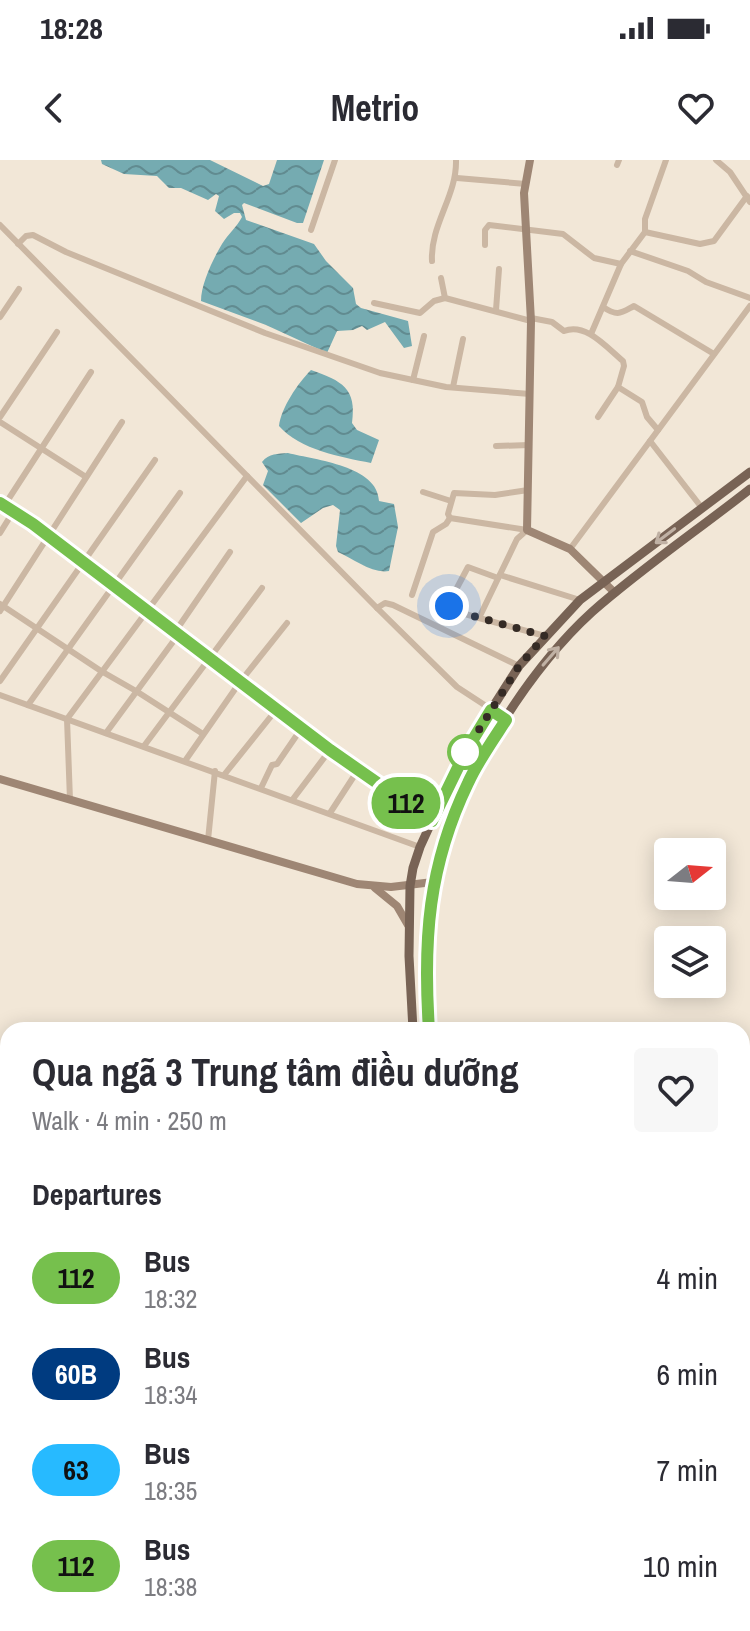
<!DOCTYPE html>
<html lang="en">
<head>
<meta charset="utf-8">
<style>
  :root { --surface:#fff; --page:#f7f7f7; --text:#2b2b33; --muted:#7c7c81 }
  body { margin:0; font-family:"Archivo Narrow",sans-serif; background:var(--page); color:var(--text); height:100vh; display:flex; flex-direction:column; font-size:30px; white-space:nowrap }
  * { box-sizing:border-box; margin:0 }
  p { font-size:26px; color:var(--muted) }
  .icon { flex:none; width:44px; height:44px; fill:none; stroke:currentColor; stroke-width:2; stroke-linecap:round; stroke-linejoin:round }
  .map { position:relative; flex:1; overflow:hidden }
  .drawer { position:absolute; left:0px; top:862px; width:750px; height:610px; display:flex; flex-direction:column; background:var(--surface); border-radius:24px 24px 0 0; box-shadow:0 4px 20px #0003 }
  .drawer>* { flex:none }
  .badge { padding:0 16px; border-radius:26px; font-size:28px; line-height:52px }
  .needle { width:52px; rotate:73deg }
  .fabs { position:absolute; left:654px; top:678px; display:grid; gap:16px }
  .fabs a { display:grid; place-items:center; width:72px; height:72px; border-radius:8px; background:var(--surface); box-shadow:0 4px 20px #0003; font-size:40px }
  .you { position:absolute; width:40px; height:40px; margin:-20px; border:6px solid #fff; border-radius:50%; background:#1a73e8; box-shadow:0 0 0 12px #1a73e833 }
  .map>.badge { position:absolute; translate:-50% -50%; box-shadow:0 0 0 4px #fff }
  h2 { padding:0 32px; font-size:30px; line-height:72px }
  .round { display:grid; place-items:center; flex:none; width:84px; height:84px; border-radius:8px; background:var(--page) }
  .headline { display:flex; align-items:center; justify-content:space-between; height:136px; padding:0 32px }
  h1 { font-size:38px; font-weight:800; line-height:60px }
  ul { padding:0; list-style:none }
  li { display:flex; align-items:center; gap:24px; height:96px; padding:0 32px }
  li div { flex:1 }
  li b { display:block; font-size:30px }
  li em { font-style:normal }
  li .badge { min-width:88px; font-weight:700; text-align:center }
  .status { display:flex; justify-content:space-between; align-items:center; height:56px; padding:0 40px; background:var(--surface); direction:ltr }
  .status svg { height:22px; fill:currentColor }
  header { display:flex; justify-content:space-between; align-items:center; height:104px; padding:0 32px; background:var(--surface); font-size:36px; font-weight:800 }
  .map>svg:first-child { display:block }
  .water { fill:url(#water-waves) }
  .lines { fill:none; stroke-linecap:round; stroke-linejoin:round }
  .river { stroke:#75abb1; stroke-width:12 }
  .street { stroke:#cbb7a3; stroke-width:6 }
  .secondary { stroke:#9e8674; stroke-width:8 }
  .primary { stroke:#786355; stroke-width:9 }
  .oneway { stroke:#c0b1a4 }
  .line-casing { stroke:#fff; stroke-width:18 }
  .line { stroke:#76c04d; stroke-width:12 }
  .walk { stroke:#352b25; stroke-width:8; stroke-dasharray:0 14.4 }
  .stop-dot { fill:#fff; stroke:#76c04d; stroke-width:4 }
</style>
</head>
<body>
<div class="status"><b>18:28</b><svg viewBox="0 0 49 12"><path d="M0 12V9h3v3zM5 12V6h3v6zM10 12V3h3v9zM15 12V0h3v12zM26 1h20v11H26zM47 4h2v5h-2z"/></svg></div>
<header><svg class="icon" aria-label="back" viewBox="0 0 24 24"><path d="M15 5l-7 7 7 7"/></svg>Metrio<svg class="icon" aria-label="heart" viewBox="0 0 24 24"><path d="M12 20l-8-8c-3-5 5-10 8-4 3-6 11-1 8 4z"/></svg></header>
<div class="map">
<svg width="750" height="1471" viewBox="0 0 750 1471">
  <defs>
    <pattern id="water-waves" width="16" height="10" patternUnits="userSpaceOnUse" patternTransform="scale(2)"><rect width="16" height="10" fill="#75abb1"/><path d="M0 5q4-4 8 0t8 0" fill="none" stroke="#618b90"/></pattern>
  </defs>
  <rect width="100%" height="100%" fill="#f2e7d7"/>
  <g class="water">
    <path d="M101 0H210L263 26 269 24 277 0H324L303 63H297L244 43 242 45 246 60 314 84 326 101 353 128 356 144 361 148 408 161 412 186 404 188 385 162 367 170 362 166 353 170 337 171 327 193 266 165 201 141C201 124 213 99 222 84 228 74 237 67 242 57L240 53H234L224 59 215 51 219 36 216 34 208 40 181 28H169L157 16 124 14 102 4Z"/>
    <path d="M311 210C342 221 357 228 352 263L357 270 379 280 371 303C341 297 300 290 279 266 281 248 298 223 311 210Z"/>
    <path d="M288 293C316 300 378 306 379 341L394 344 398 367 389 411C372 414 354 399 338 392L336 386 340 350 333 345 323 348 301 363 263 325 268 311 262 302C269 293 278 294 288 293Z"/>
  </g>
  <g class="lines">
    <g class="river">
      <polyline points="742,932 750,931"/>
      <polyline points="38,1471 42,1464"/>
    </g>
    <g class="street">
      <polyline points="716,0 730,12 750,42"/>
      <polyline points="617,5 619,0"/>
      <polyline points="457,18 526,24"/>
      <polyline points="0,65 377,448 457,527 506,559"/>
      <polyline points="311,70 335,0"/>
      <polyline points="645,72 700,84 714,81 747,36"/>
      <polyline points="18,84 26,76 33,75 66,92 265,173 380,213 446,227 530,234"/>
      <polyline points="485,85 485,70 489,65 563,74 594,98 621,104"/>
      <polyline points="630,91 688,111 706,122 750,138"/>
      <path d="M432 101C430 65 457 36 456 0"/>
      <polyline points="441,118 445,138 531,161"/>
      <polyline points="374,143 420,153 434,141 445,138"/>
      <path d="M603 147C618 157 621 153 634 146L714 194"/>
      <polyline points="496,150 499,109"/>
      <polyline points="0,157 19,129"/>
      <path d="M531 158 552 162 564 171C586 162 607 188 623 201L624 206 618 227 642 242 647 257 658 270"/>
      <polyline points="591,174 621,104 645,72 645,59 666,0"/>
      <polyline points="413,220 424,176"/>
      <polyline points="453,227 463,179"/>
      <polyline points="0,257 57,172"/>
      <polyline points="598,257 618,227"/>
      <polyline points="0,262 86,317"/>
      <polyline points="650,281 702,348"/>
      <polyline points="496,286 529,285"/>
      <polyline points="423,332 451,341"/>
      <polyline points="4,346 91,212"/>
      <polyline points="527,370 450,358 448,354 454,333 495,335 528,330"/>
      <polyline points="527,370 517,379 479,458 545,476"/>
      <polyline points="0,373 13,352"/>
      <polyline points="570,389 750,146"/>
      <polyline points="500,415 580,440"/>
      <polyline points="412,435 433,372 446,364 450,358"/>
      <polyline points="0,444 101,511 136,531 203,574"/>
      <polyline points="377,448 385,443 393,445 519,506"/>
      <polyline points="0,451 122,262"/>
      <polyline points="479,458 451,450 449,446 450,441 468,407 498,418"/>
      <polyline points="175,472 230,392"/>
      <polyline points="0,521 155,300"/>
      <polyline points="0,535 420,687"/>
      <polyline points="28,545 180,333"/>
      <polyline points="106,573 178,475"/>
      <polyline points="144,586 262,428"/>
      <polyline points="185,601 240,522 287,463"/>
      <polyline points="224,615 276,550"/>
      <polyline points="261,628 272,605 277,604 301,569"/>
      <polyline points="293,639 330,590"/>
      <polyline points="70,640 67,559 247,316"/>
      <polyline points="330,653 358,610"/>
      <polyline points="208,680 215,611"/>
      <polyline points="742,1169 750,1169"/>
      <polyline points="742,1329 750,1315"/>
      <polyline points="672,1471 675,1464"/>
    </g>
    <g class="secondary">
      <polyline points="530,0 524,33 531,161 527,370 570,389 615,433"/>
      <polyline points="0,343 33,364 330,590 432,661"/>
      <polyline points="0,619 357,724 391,727 433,722"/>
      <polyline points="375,728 397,746 408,765"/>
      <polyline points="742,909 750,908"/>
    </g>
    <g class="primary">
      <polyline points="413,870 409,796 410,726 413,708 420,687 447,628 491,550 519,506 580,440 750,312"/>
      <path d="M429 870C426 819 423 770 433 719 451 632 526 512 592 452 642 408 698 370 750 329"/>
      <polyline points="622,1464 632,1471"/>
      <polyline points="650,1464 660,1471"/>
    </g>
  </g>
  <defs><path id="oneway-shaft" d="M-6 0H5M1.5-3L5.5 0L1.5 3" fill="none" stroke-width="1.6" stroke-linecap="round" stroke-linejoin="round" transform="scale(2)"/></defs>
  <g class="oneway">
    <use href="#oneway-shaft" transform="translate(665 376) rotate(143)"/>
    <use href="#oneway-shaft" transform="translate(551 496) rotate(-49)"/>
  </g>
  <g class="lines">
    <g class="line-casing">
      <path id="line" d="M0 343 33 364 330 590 432 661 466 591 491 550 506 560C493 580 478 601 468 623 428 706 423 780 429 870"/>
    </g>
    <use href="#line" class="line"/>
    <polyline class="walk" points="449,446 452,450 545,476 519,506 465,592"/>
  </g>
  <circle class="stop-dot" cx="465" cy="592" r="16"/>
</svg>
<div class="fabs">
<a><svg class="needle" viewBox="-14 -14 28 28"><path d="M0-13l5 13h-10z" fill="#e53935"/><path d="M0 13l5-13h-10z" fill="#7c7c81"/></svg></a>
<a><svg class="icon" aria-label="layers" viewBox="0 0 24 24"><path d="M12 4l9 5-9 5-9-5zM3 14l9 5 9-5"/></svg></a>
</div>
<div class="you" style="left:449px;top:446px"></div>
<b class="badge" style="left:406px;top:643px;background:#76c04d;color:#111">112</b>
<section class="drawer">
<div class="headline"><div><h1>Qua ngã 3 Trung tâm điều dưỡng</h1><p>Walk · 4 min · 250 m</p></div><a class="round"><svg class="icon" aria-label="heart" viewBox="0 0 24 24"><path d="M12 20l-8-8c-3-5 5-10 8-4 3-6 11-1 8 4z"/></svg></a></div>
<h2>Departures</h2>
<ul>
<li><span class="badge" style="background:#76c04d;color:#111">112</span><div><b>Bus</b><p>18:32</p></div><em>4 min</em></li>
<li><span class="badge" style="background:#003b80;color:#fff">60B</span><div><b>Bus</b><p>18:34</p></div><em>6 min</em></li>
<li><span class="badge" style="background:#27baff;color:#111">63</span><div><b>Bus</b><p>18:35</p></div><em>7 min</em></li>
<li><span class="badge" style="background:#76c04d;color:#111">112</span><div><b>Bus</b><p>18:38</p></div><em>10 min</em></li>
</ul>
</section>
</div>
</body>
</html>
